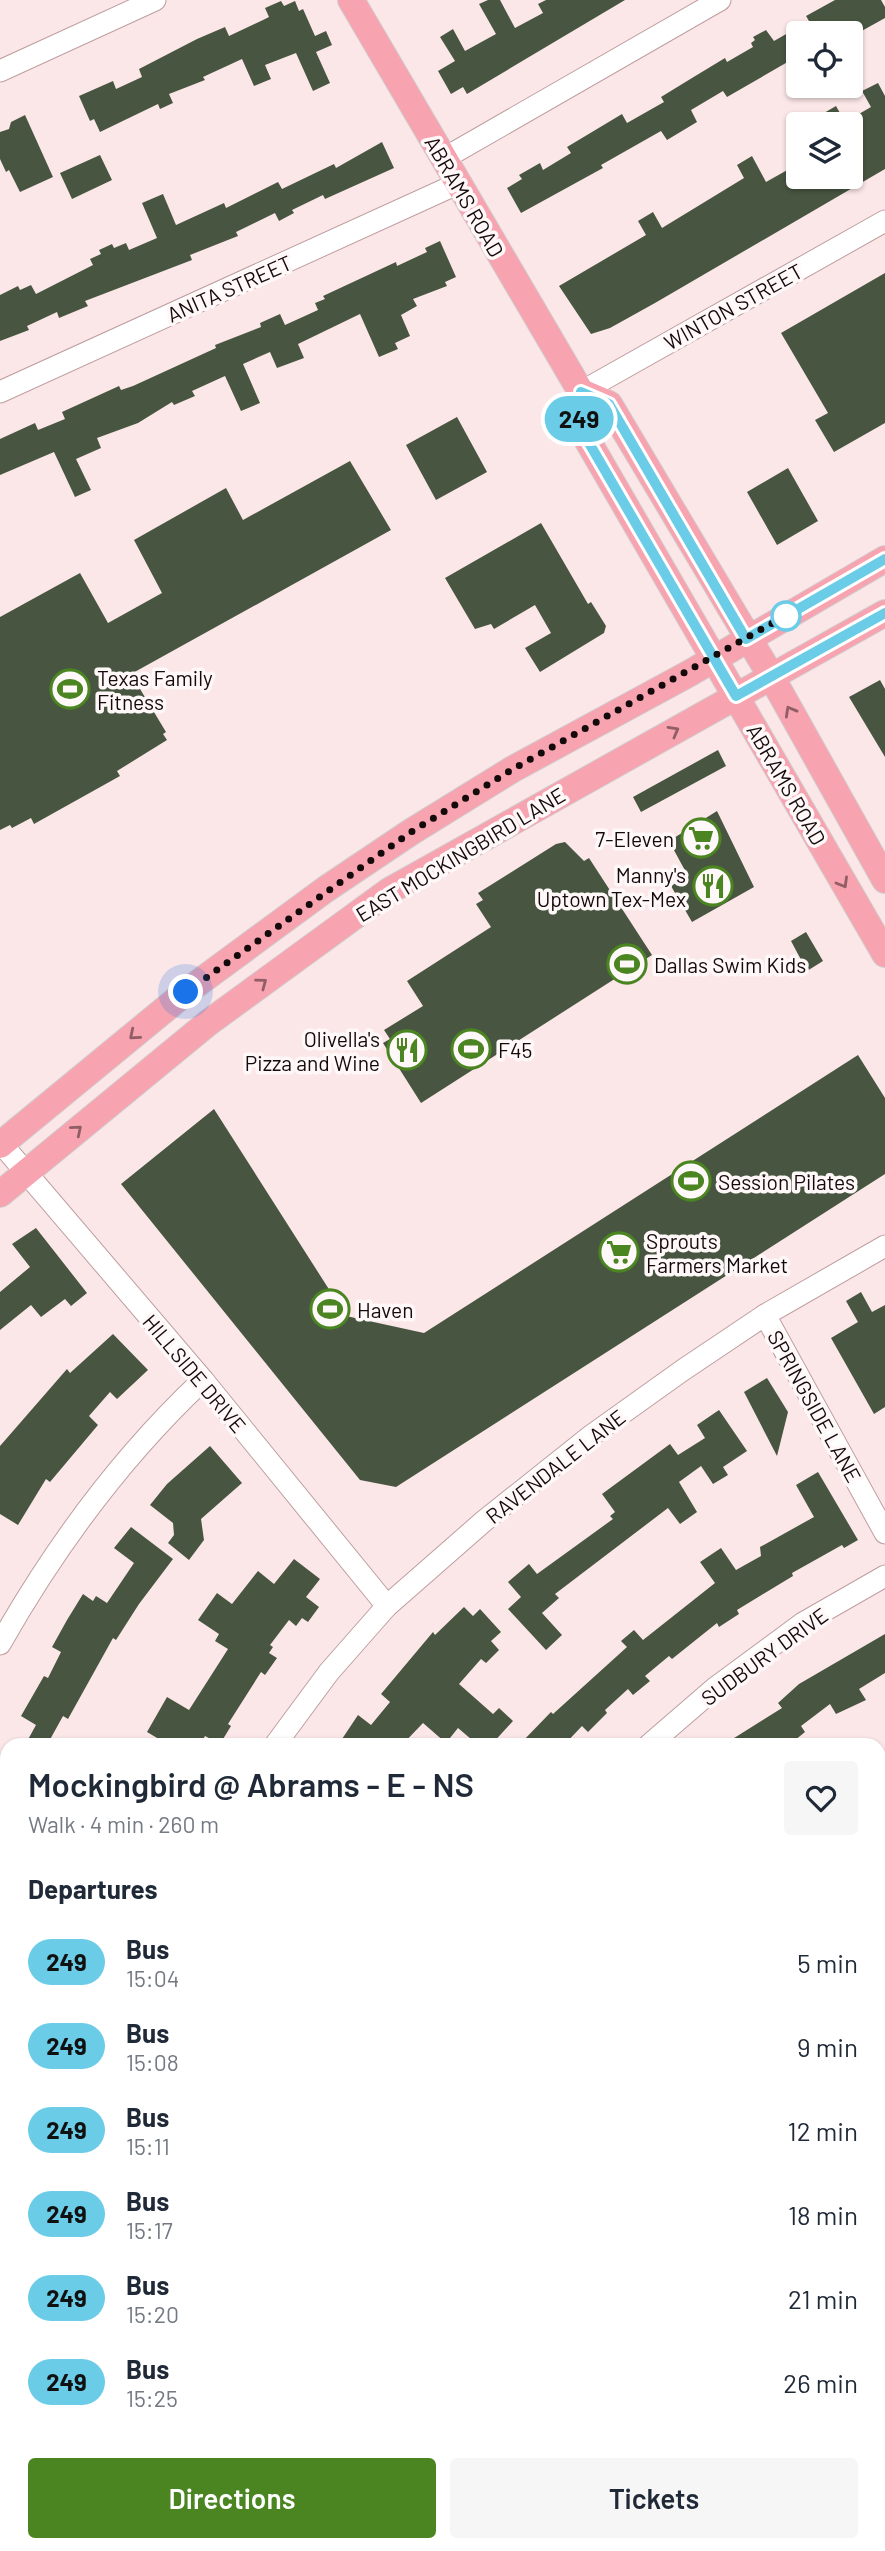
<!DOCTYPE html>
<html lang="en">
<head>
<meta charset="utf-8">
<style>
  :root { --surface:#fff; --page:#f6f6f7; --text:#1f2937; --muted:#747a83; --accent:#4b8522 }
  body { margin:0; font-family:Barlow,sans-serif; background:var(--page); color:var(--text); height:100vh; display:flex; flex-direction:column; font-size:26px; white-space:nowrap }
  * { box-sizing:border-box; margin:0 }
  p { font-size:23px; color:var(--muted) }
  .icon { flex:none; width:38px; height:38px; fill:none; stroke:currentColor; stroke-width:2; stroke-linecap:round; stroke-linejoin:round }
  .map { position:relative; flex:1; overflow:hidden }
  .side { position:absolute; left:0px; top:1738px; width:886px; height:814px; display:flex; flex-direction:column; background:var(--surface); border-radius:21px 21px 0 0; box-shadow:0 2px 5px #0004 }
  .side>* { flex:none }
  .badge { padding:0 14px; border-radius:23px; font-size:24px; line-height:46px }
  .tools { position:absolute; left:786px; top:21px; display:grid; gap:14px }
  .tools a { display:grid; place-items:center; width:77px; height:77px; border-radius:7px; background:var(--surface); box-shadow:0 2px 5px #0004; font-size:35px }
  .you { position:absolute; width:35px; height:35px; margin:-18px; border:5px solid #fff; border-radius:50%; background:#1a73e8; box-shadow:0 0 0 10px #1a73e833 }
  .map>.badge { position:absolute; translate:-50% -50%; box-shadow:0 0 0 4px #fff }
  h2 { padding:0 28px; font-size:26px; line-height:63px }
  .round { display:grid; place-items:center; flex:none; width:74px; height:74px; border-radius:7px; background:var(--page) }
  .headline { display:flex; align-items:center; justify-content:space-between; height:119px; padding:0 28px }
  h1 { font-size:33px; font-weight:600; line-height:52px }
  .action { display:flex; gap:14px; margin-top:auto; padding:14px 28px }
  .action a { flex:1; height:80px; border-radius:7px; background:var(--accent); color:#fff; font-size:28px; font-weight:600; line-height:80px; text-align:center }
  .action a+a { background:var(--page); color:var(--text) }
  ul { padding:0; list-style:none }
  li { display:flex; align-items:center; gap:21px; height:84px; padding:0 28px }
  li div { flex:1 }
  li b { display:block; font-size:26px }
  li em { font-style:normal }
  li .badge { min-width:77px; font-weight:700; text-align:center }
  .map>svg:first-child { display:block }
  .water { fill:url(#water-waves) }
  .building { fill:#485641 }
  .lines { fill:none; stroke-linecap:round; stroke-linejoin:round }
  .minor-casing { stroke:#be9ea0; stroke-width:23 }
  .major-casing { stroke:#d0cece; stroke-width:28 }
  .minor { stroke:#fff; stroke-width:21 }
  .major { stroke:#f7a3b0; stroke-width:26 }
  .oneway { stroke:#915e66 }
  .line-casing { stroke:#fff; stroke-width:16 }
  .line { stroke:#6bcce7; stroke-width:10 }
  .walk { stroke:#150a0b; stroke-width:7; stroke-dasharray:0 12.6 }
  .stop-dot { fill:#fff; stroke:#6bcce7; stroke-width:3.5 }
  .labels { text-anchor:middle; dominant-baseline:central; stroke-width:7; stroke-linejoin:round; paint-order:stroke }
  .street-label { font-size:21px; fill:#150a0b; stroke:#fff8f8 }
  .poi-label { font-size:21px; fill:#150a0b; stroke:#fff8f8; text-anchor:start }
</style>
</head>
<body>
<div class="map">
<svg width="885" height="2551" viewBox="0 0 885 2551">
  <defs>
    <pattern id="water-waves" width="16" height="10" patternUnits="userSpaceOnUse" patternTransform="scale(1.75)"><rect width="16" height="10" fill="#fb98a3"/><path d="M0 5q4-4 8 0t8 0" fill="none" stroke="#d6828b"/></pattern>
  </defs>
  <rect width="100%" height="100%" fill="#fce7e8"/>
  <polygon class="water" points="7,2254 7,2321 0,2321 0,2256"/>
  <g class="building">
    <polygon points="488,0 500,0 515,28 543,13 538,4 546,0 625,0 467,94 463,87 451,94 438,71 455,61 440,37 453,29 465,51 496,34 479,4"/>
    <polygon points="835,0 881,0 885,7 885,18 858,33 798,33 798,56 727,97 723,91 691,110 697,122 667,140 661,131 601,165 603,168 521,213 507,188 522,179 519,175 540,163 543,170 571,153 567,147 622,114 627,123 664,102 661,97 692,78 725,58 727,62 753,47 751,43 755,40 753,37 766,30 774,41 809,21 806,16"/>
    <polygon points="281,1 284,6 295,1 299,11 303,9 315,36 326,31 332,45 316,52 330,83 313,91 296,53 265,65 271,79 254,86 242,59 203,77 205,80 169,94 173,103 160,109 158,104 100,132 94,119 90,121 79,96 113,81 116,89 142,77 139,69 197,39 225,27 229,36 263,20 269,17 265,8"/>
    <polygon points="878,83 885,96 885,169 655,303 610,328 591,334 559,286 646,235 638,221 653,212 662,228 744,178 737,165 752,156 766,182 798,164 798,177 850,177 850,124 805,124 836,106 845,122 871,107 862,91"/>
    <polygon points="25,115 53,177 20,192 9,170 6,172 0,159 0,132 9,129 11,122"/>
    <polygon points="382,142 394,168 325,199 323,195 292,210 294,213 279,221 275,213 236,232 238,236 190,255 192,260 85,301 88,306 59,318 57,312 27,326 29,330 0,341 0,295 18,286 20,290 31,285 36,294 93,265 90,259 101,254 99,250 112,244 114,248 126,243 129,250 157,238 142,203 163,194 176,225 224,203 226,208 278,182 282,189 334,164 336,168"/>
    <polygon points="100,155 112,180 72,199 60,173"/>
    <polygon points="440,241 456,277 445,282 447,286 413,299 417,306 401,315 410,336 395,343 398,349 379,357 360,314 298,344 304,358 277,368 270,352 243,364 260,403 241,411 225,376 192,391 195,396 174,405 172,402 138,423 97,438 101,448 76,459 91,490 75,497 54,452 0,475 0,439 35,423 38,430 65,419 62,412 119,386 121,390 133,386 216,348 215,345 261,327 260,323 280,314 285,325 318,310 315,303 325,299 323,296 396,262 397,266 427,252 425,248"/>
    <polygon points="885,273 885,423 834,452 815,420 828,413 781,333"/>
    <polygon points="457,417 487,472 436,500 406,445"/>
    <polygon points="350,461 391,530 131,674 166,732 163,734 167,740 117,771 120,776 34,824 31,818 12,828 10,825 0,830 0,617 80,573 108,623 162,593 134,540 226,488 243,520"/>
    <polygon points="788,468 818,521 777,545 747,492"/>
    <polygon points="541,523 588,604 591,602 606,626 604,633 540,672 525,648 551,633 535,605 494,629 491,624 475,629 445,578"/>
    <polygon points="880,680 885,689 885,757 849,697"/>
    <polygon points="718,750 726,766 641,812 633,797"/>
    <polygon points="717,811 754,887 692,922 671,886 688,876 669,841"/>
    <polygon points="565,842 584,861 589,858 652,955 421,1103 383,1043 390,1039 384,1030 423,1006 407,981 491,927 476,904 483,900 478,893 556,844"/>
    <polygon points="806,932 823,961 807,971 791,941"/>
    <polygon points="858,1055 885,1098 885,1174 396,1487 360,1480 121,1184 214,1109 346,1316 424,1333"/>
    <polygon points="36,1228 87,1293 71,1306 65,1299 41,1317 31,1305 0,1330 0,1292 30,1267 12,1244"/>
    <polygon points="861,1292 872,1312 885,1305 885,1407 874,1414 831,1338 858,1322 846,1301"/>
    <polygon points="113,1334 148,1370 117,1399 110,1392 89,1416 98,1425 50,1482 46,1479 18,1525 0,1514 0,1446 67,1369 70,1373"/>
    <polygon points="767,1378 788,1412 777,1456 744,1392"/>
    <polygon points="719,1410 747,1451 723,1467 728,1475 713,1484 701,1466 679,1482 697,1512 680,1524 668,1508 555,1594 559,1598 542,1613 562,1635 546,1650 508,1609 521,1597 508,1582 529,1564 537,1574 613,1519 610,1516 615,1512 602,1494 670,1444 678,1455 705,1438 697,1425"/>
    <polygon points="210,1446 242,1483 201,1519 204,1540 189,1560 168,1543 174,1535 173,1523 150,1505 167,1484"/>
    <polygon points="818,1472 858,1540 844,1548 842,1545 792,1573 793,1576 737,1610 739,1614 719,1627 717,1623 672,1659 669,1656 645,1676 650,1681 633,1695 628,1689 605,1710 607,1713 588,1732 582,1726 564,1745 519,1745 551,1712 553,1714 627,1647 621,1641 634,1630 643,1640 715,1583 700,1562 721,1548 736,1570 761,1556 760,1547 814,1517 796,1485"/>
    <polygon points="131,1527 173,1559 139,1604 116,1640 113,1638 68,1719 63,1716 47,1745 25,1745 36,1725 21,1716 44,1676 48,1678 61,1652 52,1647 67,1620 83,1594 93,1601 96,1596 107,1603 134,1563 114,1548"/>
    <polygon points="294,1559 320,1579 306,1597 319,1607 308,1622 302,1618 296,1626 289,1620 270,1645 273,1647 269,1653 277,1658 265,1675 261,1672 228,1724 231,1726 220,1744 205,1736 200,1745 169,1745 147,1732 167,1697 189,1710 228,1649 215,1641 219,1634 198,1620 217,1593 232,1604 258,1571 274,1584"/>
    <polygon points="464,1607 473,1616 480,1609 501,1632 491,1641 499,1650 486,1663 481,1659 459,1684 493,1714 499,1708 513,1721 491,1745 478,1745 458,1728 446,1743 423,1723 402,1745 351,1745 342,1739 358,1715 371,1725 390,1702 381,1694 433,1632 435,1635"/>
    <polygon points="885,1634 885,1673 859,1689 866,1700 836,1714 830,1704 801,1726 805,1732 789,1745 723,1745 782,1708 778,1703 799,1684"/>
  </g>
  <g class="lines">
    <g class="minor-casing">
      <g id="minor">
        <polyline points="0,71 155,0"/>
        <polyline points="443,159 720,0"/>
        <polyline points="0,392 457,184"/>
        <polyline points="581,392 885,221"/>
        <polyline points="0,1142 203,1380 387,1606"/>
        <polyline points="765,1315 885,1533"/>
        <path d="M0 1644C55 1547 121 1457 203 1380"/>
        <polyline points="275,1745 329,1672 387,1606 484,1521 592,1435 683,1370 765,1315 885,1246"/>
        <polyline points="649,1745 715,1688 803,1623 885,1576"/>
        <polyline points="878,1908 885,1903"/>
        <polyline points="0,2094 7,2094"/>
        <polyline points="878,2271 885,2264"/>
        <polyline points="878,2382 885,2392"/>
        <polyline points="0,2503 7,2504"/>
        <polyline points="203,2544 203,2551"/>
        <polyline points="367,2544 390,2551"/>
      </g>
    </g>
    <g class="major-casing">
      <g id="major">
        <polyline points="351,0 581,392 578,424 885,954"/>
        <polyline points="581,392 609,404 771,676 885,880"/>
        <polyline points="0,1145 186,992 326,889 411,832 513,769 690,673 885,559"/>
        <polyline points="0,1194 208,1023 389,891 885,613"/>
      </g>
    </g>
    <use href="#minor" class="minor"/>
    <use href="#major" class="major"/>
  </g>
  <defs><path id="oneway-chevron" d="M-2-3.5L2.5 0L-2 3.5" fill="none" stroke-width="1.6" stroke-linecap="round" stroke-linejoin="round" transform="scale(1.75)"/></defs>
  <g class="oneway">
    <use href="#oneway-chevron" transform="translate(790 711) rotate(-119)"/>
    <use href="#oneway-chevron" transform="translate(674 731) rotate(-29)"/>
    <use href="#oneway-chevron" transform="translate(843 883) rotate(60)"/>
    <use href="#oneway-chevron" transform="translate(262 983) rotate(-37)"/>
    <use href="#oneway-chevron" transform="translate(134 1035) rotate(140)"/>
    <use href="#oneway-chevron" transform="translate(77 1130) rotate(-40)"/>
  </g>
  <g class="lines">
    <g class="line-casing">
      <polyline id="line" points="885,559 746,639 609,404 581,392 578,424 736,696 885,613"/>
    </g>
    <use href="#line" class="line"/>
    <polyline class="walk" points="186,992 411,832 513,769 794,611 786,616"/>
  </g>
  <defs>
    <g id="stadium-ring" transform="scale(2.0125)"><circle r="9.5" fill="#fff8f8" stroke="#4b8522" stroke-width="1.5"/><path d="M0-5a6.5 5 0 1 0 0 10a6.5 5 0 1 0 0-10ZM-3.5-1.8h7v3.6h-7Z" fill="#4b8522"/></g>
    <g id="supermarket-ring" transform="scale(2.0125)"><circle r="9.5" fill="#fff8f8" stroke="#4b8522" stroke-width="1.5"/><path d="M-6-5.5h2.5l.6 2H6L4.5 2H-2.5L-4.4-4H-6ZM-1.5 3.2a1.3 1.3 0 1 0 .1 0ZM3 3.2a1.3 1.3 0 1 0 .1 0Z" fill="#4b8522"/></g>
    <g id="restaurant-ring" transform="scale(2.0125)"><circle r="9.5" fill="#fff8f8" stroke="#4b8522" stroke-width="1.5"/><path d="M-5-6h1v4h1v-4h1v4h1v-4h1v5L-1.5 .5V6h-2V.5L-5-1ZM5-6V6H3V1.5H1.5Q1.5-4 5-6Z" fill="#4b8522"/></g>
  </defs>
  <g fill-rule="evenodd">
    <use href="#stadium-ring" x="70" y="689"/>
    <use href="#supermarket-ring" x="701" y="838"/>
    <use href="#restaurant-ring" x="713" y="886"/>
    <use href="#stadium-ring" x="627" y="964"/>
    <use href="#stadium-ring" x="471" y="1049"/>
    <use href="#restaurant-ring" x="407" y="1050"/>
    <use href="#stadium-ring" x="691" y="1181"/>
    <use href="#supermarket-ring" x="619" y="1252"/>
    <use href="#stadium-ring" x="330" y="1309"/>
  </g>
  <circle class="stop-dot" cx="786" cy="616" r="14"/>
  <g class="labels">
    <g class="street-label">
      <text transform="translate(465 196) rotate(60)">ABRAMS ROAD</text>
      <text transform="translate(229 288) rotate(-24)">ANITA STREET</text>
      <text transform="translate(733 306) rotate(-29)">WINTON STREET</text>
      <text transform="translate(787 784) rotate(60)">ABRAMS ROAD</text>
      <text transform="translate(460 854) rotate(-31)">EAST MOCKINGBIRD LANE</text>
      <text transform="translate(195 1373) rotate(50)">HILLSIDE DRIVE</text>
      <text transform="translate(815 1406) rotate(61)">SPRINGSIDE LANE</text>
      <text transform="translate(555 1466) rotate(-38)">RAVENDALE LANE</text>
      <text transform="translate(764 1656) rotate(-36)">SUDBURY DRIVE</text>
    </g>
    <g class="poi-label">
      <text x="97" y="677">Texas Family<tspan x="97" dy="24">Fitness</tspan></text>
      <text x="674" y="838" text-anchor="end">7-Eleven</text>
      <text x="686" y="874" text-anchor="end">Manny's<tspan x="686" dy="24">Uptown Tex-Mex</tspan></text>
      <text x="654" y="964">Dallas Swim Kids</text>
      <text x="380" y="1038" text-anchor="end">Olivella's<tspan x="380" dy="24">Pizza and Wine</tspan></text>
      <text x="498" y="1049">F45</text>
      <text x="718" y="1181">Session Pilates</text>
      <text x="646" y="1240">Sprouts<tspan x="646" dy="24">Farmers Market</tspan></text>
      <text x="357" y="1309">Haven</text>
    </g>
  </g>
</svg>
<div class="tools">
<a><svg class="icon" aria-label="locate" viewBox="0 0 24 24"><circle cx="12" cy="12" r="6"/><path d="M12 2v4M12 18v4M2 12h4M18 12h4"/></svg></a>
<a><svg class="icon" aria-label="layers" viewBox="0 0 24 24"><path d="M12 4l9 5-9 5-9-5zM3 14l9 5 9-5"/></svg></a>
</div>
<div class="you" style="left:186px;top:992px"></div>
<b class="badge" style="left:579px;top:419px;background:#6bcce7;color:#111">249</b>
<section class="side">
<div class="headline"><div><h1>Mockingbird @ Abrams - E - NS</h1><p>Walk · 4 min · 260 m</p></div><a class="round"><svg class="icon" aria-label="heart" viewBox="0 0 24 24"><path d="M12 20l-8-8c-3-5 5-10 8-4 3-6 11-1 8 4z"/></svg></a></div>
<h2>Departures</h2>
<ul>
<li><span class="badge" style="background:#6bcce7;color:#111">249</span><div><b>Bus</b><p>15:04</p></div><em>5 min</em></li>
<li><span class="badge" style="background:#6bcce7;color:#111">249</span><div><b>Bus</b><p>15:08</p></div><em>9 min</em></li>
<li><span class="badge" style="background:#6bcce7;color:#111">249</span><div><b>Bus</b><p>15:11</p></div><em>12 min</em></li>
<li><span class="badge" style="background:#6bcce7;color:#111">249</span><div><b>Bus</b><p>15:17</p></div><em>18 min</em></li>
<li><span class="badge" style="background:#6bcce7;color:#111">249</span><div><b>Bus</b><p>15:20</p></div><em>21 min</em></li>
<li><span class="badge" style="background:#6bcce7;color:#111">249</span><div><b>Bus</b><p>15:25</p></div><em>26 min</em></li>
</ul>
<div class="action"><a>Directions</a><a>Tickets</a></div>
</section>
</div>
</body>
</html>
